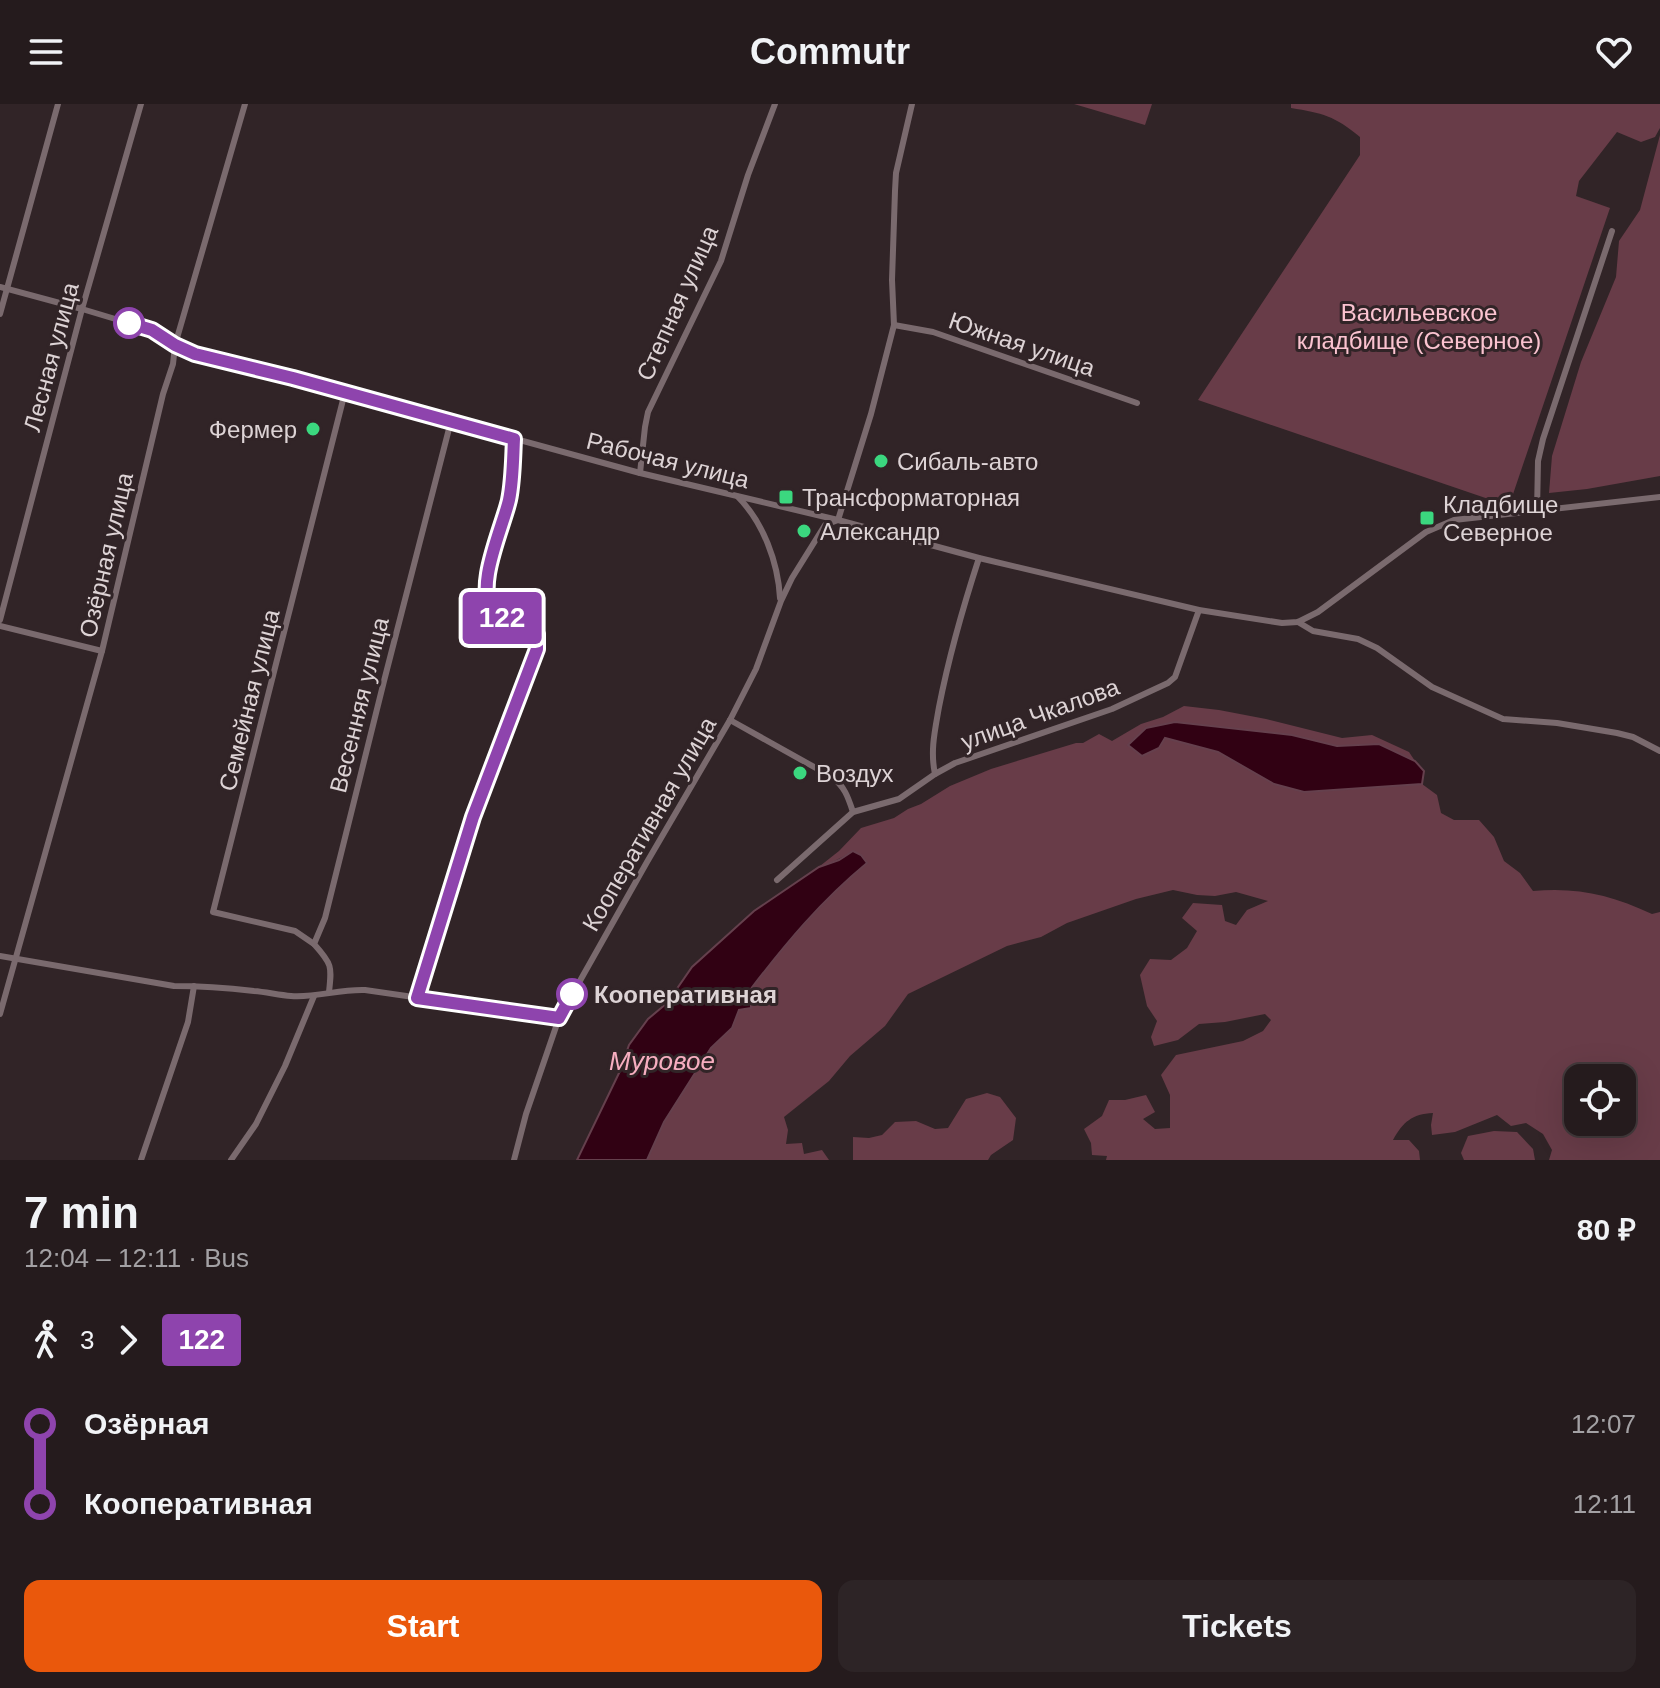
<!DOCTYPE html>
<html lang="en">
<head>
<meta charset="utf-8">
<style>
  :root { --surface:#251b1d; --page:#2d2426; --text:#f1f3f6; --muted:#a3a1a4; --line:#42393b; --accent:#ea580c }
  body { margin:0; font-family:Helvetica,sans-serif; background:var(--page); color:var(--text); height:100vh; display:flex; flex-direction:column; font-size:30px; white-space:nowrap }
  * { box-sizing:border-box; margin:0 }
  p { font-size:26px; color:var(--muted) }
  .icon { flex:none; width:44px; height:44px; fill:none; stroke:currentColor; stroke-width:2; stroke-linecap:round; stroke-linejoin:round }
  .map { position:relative; height:1056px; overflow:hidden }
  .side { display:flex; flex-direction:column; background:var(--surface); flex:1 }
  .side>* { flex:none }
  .badge { padding:0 16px; border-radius:6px; font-size:28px; line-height:52px }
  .tools { position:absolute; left:1564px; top:960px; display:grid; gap:16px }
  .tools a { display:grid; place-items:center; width:72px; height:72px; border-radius:16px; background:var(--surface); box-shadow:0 8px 32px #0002,0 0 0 2px var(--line); font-size:40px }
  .map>.badge { position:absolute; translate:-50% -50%; box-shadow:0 0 0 4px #fff }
  .legs { display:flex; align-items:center; gap:12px; height:88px; padding:0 24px; font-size:26px }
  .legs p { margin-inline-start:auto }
  .overview { display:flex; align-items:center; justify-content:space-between; height:136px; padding:0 24px }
  h1 { font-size:44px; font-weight:800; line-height:60px }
  .button { display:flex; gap:16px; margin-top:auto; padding:16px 24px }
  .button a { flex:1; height:92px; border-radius:16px; background:var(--accent); color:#fff; font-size:32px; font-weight:800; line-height:92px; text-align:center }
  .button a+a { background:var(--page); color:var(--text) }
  ul { padding:0 24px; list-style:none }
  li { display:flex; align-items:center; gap:28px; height:80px; font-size:30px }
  li i { display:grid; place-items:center; width:12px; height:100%; margin:0 10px; background:currentColor }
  li i::after { content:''; width:20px; height:20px; margin:-10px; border:6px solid; border-radius:50%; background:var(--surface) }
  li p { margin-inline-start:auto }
  li:first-child i { background:linear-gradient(#0000 50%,currentColor 0) }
  li:last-child i { background:linear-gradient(currentColor 50%,#0000 0) }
  header { display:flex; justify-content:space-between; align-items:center; height:104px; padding:0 24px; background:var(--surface); font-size:36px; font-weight:800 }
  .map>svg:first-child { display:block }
  .green { fill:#683c48; fill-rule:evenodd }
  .water { fill:#310113; stroke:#65404d; stroke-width:2 }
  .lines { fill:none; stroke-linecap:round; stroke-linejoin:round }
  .street { stroke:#7a6a6e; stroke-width:6 }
  .line-1-casing { stroke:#fff; stroke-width:18 }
  .line-1 { stroke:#8e44ad; stroke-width:12 }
  .stop-1-dot { fill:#fff; stroke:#8e44ad; stroke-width:4 }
  .poi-dot { fill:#3bd77f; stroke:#312427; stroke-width:3 }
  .labels { text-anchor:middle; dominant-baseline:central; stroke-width:6; stroke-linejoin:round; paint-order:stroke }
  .street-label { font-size:24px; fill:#ddd3d5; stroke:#312427 }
  .park-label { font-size:24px; fill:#fbc3d0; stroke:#312427 }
  .poi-label { font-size:24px; fill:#ddd3d5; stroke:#312427; text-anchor:start }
  .stop-label { font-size:24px; font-weight:bold; fill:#ddd3d5; stroke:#312427; text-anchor:start }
  .water-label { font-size:26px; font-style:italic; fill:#f7aec0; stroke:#312427 }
</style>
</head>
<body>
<header><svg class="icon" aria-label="menu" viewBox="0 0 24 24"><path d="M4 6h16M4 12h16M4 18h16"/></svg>Commutr<svg class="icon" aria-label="heart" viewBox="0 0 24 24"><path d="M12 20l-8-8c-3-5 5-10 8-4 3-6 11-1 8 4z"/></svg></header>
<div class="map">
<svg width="1660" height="1056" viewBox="0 0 1660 1056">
  <rect width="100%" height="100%" fill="#312427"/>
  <g class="green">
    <polygon points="1074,0 1152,0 1145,21"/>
    <path d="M1291 0H1660V24L1655 33 1641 38 1617 28 1579 77 1576 92 1610 104 1509 402 1198 296 1360 51V33C1335 12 1322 9 1291 4Z"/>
    <polygon points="1660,31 1660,372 1587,385 1549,389 1552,352 1581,258 1616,173 1619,137 1640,106"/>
    <path d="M1184 602 1219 606 1266 615 1342 634 1372 631 1409 648 1415 657 1379 640 1337 642 1292 631 1175 618 1146 624 1159 644 1165 634 1218 648 1274 680 1343 686 1386 681 1422 680 1437 691 1441 709 1454 716H1479L1494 733 1504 757 1520 769 1533 787C1578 783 1611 791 1652 810L1660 808V1056H1549L1552 1046 1543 1030 1526 1019 1511 1022 1497 1011 1455 1028 1432 1031 1431 1021 1433 1009C1412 1010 1403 1018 1393 1036H1409L1419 1047 1420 1056H1106L1107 1052 1092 1051 1091 1039 1084 1025 1102 1012 1109 996H1125L1146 991 1155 1008 1143 1015 1155 1025 1170 1024V991L1161 971 1176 951 1243 937 1263 927 1271 916 1265 910 1225 918 1199 920 1178 936 1154 942 1151 933 1157 917 1147 902 1140 871 1150 855 1171 856 1187 844 1197 827 1182 814 1193 799 1222 801 1225 817 1236 821 1247 806 1268 797 1236 788 1215 792 1197 791 1173 786 1136 795 1067 819 1041 833 1007 842 908 890 885 922 850 952 829 977 784 1013 788 1026 786 1040 802 1039 804 1050 822 1046 829 1056H647L664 1018 711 944 732 924 739 906 751 903 749 887C786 840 822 797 867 759L853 747C837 757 820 762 806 773L839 747 861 724 894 714 908 705 921 700 950 682 991 665 1076 639H1083L1099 630 1112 637 1141 620 1163 613ZM1578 974H1622V1018H1578Z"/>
    <polygon points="987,989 1000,993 1016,1014 1013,1036 991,1051 988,1056 853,1056 853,1033 869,1034 882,1031 895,1018 916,1017 935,1025 948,1024 966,995"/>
    <polygon points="1494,1027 1517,1028 1533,1045 1535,1056 1464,1056 1461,1049 1468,1032"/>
  </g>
  <g class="water">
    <polygon points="1175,618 1292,631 1337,642 1379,640 1415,657 1424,667 1422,680 1304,688 1274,680 1218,648 1165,634 1159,644 1142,652 1128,641 1146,624"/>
    <path d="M853 747 861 751 867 759C821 797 786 839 750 886L751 904 739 906 732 924 711 944 664 1018 647 1056H577L620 967 629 941 648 915 667 899 692 863 754 807 819 763 839 756Z"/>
  </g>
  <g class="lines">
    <g class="street">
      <polyline points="0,183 82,205 152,226 175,241 195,250 293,274 640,369 838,416 979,454 1199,506 1282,519 1298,518 1318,508 1426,428 1454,416 1660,393"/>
      <polyline points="0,210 58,0"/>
      <polyline points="894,221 933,228 1137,299"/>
      <polyline points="640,369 645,323 648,308 721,157 748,71 775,0"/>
      <path d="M738 393C763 418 778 458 780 494"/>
      <polyline points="1537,408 1538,357 1543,335 1612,127"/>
      <polyline points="0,516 82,205 141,0"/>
      <polyline points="1298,518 1313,527 1358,535 1377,544 1432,583 1503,615 1557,619 1617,629 1633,633 1660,647"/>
      <polyline points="0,522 102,547"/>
      <path d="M730 616 832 673C845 683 848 693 853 708"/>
      <path d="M935 670C930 647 935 626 939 603 949 552 963 503 979 454"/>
      <polyline points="777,776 853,708 899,695 935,670 955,659 1112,605 1168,579 1175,573 1199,506"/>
      <polyline points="314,840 295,827 213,808 345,288"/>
      <path d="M0 852 174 882C201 882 228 884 254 887 266 888 279 891 291 892 316 894 339 885 365 886L559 914"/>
      <path d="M329 888C332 862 332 860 314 840L325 814 384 577 451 317"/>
      <path d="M417 894 473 713 537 545V531C524 523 504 520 493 508 473 486 503 423 509 396 513 376 513 355 514 335"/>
      <polyline points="0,910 102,547 163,290 173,260 175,241 245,0"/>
      <polyline points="141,1056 188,918 194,882"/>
      <polyline points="231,1056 256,1020 285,962 314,892"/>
      <polyline points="514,1056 526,1010 559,914 647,758 730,616 756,565 781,497 792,474 825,421 838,416 871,310 894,221 892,176 895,87 896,69 912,0"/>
    </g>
  </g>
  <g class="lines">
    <g class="line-1-casing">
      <path id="line-1" d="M129 219 152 226 175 241 195 250 293 274 514 335C513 355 513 377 509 396 503 423 473 486 494 508 504 520 524 523 537 531V545L473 713 417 894 559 914 572 890"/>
    </g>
    <use href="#line-1" class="line-1"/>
  </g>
  <g class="stop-1-dot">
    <circle cx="129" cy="219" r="14"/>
    <circle cx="572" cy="890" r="14"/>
  </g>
  <g class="poi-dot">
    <circle cx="313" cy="325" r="8"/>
    <circle cx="881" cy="357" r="8"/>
    <rect x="778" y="385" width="16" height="16" rx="4"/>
    <rect x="1419" y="406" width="16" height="16" rx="4"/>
    <circle cx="804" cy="427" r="8"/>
    <circle cx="800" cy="669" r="8"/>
  </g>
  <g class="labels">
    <g class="street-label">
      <text transform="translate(677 199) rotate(-66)">Степная улица</text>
      <text transform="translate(1022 240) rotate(19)">Южная улица</text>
      <text transform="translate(51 253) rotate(-75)">Лесная улица</text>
      <text transform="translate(668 356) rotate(14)">Рабочая улица</text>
      <text transform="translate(106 451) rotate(-77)">Озёрная улица</text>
      <text transform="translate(249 596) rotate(-76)">Семейная улица</text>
      <text transform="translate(359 601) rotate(-76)">Весенняя улица</text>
      <text transform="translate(1040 610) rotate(-20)">улица Чкалова</text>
      <text transform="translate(649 720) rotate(-60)">Кооперативная улица</text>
    </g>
    <g class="park-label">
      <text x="1419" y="208">Васильевское<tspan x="1419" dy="28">кладбище (Северное)</tspan></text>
    </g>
    <g class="poi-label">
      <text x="297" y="325" text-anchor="end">Фермер</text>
      <text x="897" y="357">Сибаль-авто</text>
      <text x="802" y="393">Трансформаторная</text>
      <text x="1443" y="400">Кладбище<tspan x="1443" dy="28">Северное</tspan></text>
      <text x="820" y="427">Александр</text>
      <text x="816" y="669">Воздух</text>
    </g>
    <g class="stop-label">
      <text x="594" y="890">Кооперативная</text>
    </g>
    <g class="water-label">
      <text x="662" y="957">Муровое</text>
    </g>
  </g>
</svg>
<div class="tools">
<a><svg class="icon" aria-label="locate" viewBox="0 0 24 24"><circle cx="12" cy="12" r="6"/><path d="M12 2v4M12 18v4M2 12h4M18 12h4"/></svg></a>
</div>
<b class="badge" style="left:502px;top:514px;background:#8e44ad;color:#fff">122</b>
</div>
<section class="side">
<div class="overview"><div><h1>7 min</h1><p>12:04 – 12:11 · Bus</p></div><b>80 ₽</b></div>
<div class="legs"><svg class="icon" aria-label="walk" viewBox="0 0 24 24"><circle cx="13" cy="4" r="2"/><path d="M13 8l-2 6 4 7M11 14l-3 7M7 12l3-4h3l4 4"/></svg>3<svg class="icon" aria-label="forward" viewBox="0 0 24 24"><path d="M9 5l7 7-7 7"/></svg><b class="badge" style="background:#8e44ad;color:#fff">122</b></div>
<ul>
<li><i style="color:#8e44ad"></i><b>Озёрная</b><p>12:07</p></li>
<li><i style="color:#8e44ad"></i><b>Кооперативная</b><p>12:11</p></li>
</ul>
<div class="button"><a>Start</a><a>Tickets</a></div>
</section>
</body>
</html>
